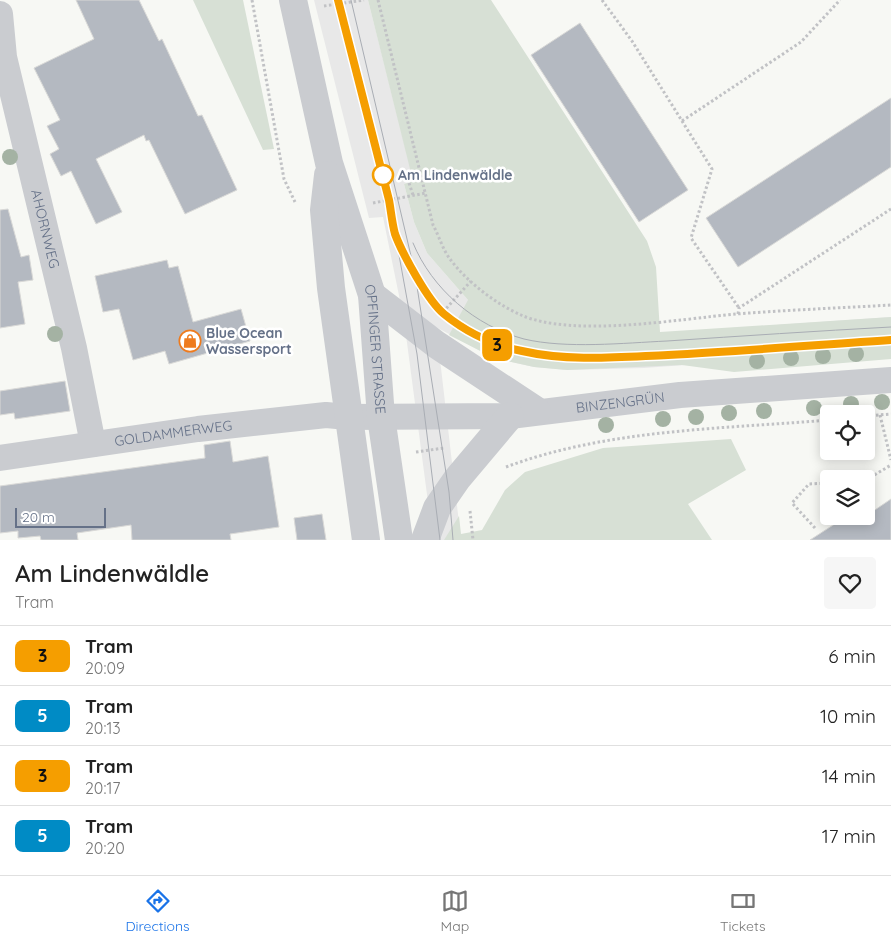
<!DOCTYPE html>
<html lang="en">
<head>
<meta charset="utf-8">
<style>
  :root { --surface:#fff; --page:#f6f6f6; --text:#222; --muted:#767676; --line:#e0e0e0; --accent:#1a73e8 }
  body { margin:0; font-family:Quicksand,sans-serif; background:var(--page); color:var(--text); height:100vh; display:flex; flex-direction:column; font-size:19px; white-space:nowrap }
  * { box-sizing:border-box; margin:0 }
  p { font-size:16px; color:var(--muted) }
  .icon { flex:none; width:28px; height:28px; fill:none; stroke:currentColor; stroke-width:2; stroke-linecap:round; stroke-linejoin:round }
  .map { position:relative; height:540px; overflow:hidden }
  .drawer { display:flex; flex-direction:column; background:var(--surface); flex:1 }
  .drawer>* { flex:none }
  .badge { padding:0 10px; border-radius:8px; font-size:18px; line-height:32px }
  .fabs { position:absolute; left:820px; top:405px; display:grid; gap:10px }
  .fabs a { display:grid; place-items:center; width:55px; height:55px; border-radius:5px; background:var(--surface); box-shadow:0 2px 12px #0003; font-size:25px }
  .scale { position:absolute; left:15px; bottom:12px; width:91px; box-sizing:border-box; padding-left:5px; border:2px solid #657188; border-top:0; font-size:14px; line-height:18px; white-space:nowrap; color:#657188; -webkit-text-stroke:4px #fff; paint-order:stroke }
  .map>.badge { position:absolute; translate:-50% -50%; box-shadow:0 0 0 2px #fff }
  .round { display:grid; place-items:center; flex:none; width:52px; height:52px; border-radius:5px; background:var(--page) }
  .summary { display:flex; align-items:center; justify-content:space-between; height:85px; padding:0 15px }
  h1 { font-size:24px; font-weight:600; line-height:38px }
  ul { padding:0; list-style:none }
  li { display:flex; align-items:center; gap:15px; height:60px; padding:0 15px; border-top:1px solid var(--line) }
  li div { flex:1 }
  li b { display:block; font-size:19px }
  li em { font-style:normal }
  li .badge { min-width:55px; font-weight:700; text-align:center }
  .menu { display:flex; justify-content:space-around; align-items:center; height:70px; border-top:1px solid var(--line); background:var(--surface); font-size:14px; color:var(--muted) }
  .menu a { display:grid; justify-items:center; gap:2px }
  .menu .on { color:var(--accent) }
  .map>svg:first-child { display:block }
  .built { fill:#e8e8e8 }
  .green { fill:#d7e0d5 }
  .building { fill:#b4b9c1; stroke:#d9d9d7 }
  .lines { fill:none; stroke-linecap:round; stroke-linejoin:round }
  .path { stroke:#c1c2c5; stroke-width:3; stroke-dasharray:2.5 2.5; stroke-linecap:butt }
  .minor { stroke:#caccd0; stroke-width:26 }
  .tertiary { stroke:#caccd0; stroke-width:28 }
  .tram { stroke:#a9adb4; stroke-width:1 }
  .tree { fill:#a4b2a3 }
  .line-casing { stroke:#fff; stroke-width:11 }
  .line { stroke:#f59e00; stroke-width:8 }
  .stop-dot { fill:#fff; stroke:#f59e00; stroke-width:2.5 }
  .labels { text-anchor:middle; dominant-baseline:central; stroke-width:5; stroke-linejoin:round; paint-order:stroke }
  .stop-label { font-size:14px; font-weight:bold; fill:#657188; stroke:#fff; text-anchor:start }
  .street-label { font-size:14px; fill:#657188; stroke:#fff }
  .poi-label { font-size:14px; font-weight:bold; fill:#657188; stroke:#fff; text-anchor:start }
</style>
</head>
<body>
<div class="map">
<svg width="891" height="540" viewBox="0 0 891 540">
  <rect width="100%" height="100%" fill="#f7f8f4"/>
  <polygon class="built" points="314,0 368,0 414,182 404,184 414,222 427,253 468,300 644,334 891,317 891,350 644,368 567,370 534,367 494,358 434,326 441,368 461,540 433,540 404,320 383,217 369,218"/>
  <g class="green">
    <polygon points="193,0 243,0 274,149 263,150"/>
    <polygon points="368,0 491,0 647,241 656,267 660,332 891,317 891,359 734,372 682,365 567,370 534,367 494,358 449,335 468,300 427,253 414,222 404,184 413,181"/>
    <polygon points="731,439 746,470 688,504 712,540 444,540 459,516 461,534 482,530 505,490 525,472 603,448"/>
  </g>
  <g class="building">
    <polygon points="76,0 139,0 159,41 162,39 198,116 202,115 237,190 185,214 149,140 146,141 144,135 96,159 122,212 96,224 71,171 61,176 50,154 59,149 47,126 60,120 34,68 94,39"/>
    <polygon points="580,23 688,190 639,222 531,55"/>
    <polygon points="891,98 891,167 738,267 706,218"/>
    <polygon points="8,209 21,257 29,255 33,280 18,282 25,324 0,328 0,210"/>
    <polygon points="167,260 169,268 178,266 193,322 241,309 250,341 169,364 165,351 133,360 119,309 103,312 95,276"/>
    <polygon points="65,381 70,411 15,419 14,413 0,415 0,391"/>
    <polygon points="230,441 233,462 268,456 279,527 230,534 231,540 132,540 131,525 77,533 78,540 41,540 40,536 18,538 18,531 0,533 0,486 205,458 204,445"/>
    <polygon points="891,499 891,540 810,540 847,516 866,516"/>
    <polygon points="322,514 326,540 297,540 294,518"/>
  </g>
  <g class="lines">
    <g class="path">
      <polyline points="252,0 284,179 295,202"/>
      <path d="M378 0 433 225C439 236 443 250 450 259 467 282 496 304 521 315 573 338 679 319 736 314 787 310 839 308 891 305"/>
      <polyline points="602,0 632,41 712,169 691,238 739,308"/>
      <polyline points="324,6 364,0"/>
      <polyline points="682,121 801,42 840,0"/>
      <polyline points="409,183 413,195"/>
      <polyline points="373,203 426,193"/>
      <polyline points="443,312 471,281"/>
      <polyline points="738,314 739,308 891,209"/>
      <polyline points="880,415 891,460"/>
      <polyline points="866,416 891,414"/>
      <polyline points="416,452 444,448"/>
      <path d="M506 467C608 429 721 429 829 420"/>
      <polyline points="866,480 891,465"/>
      <polyline points="470,511 473,540"/>
      <polyline points="815,528 792,503 809,484 829,483"/>
    </g>
    <g class="minor">
      <path id="s1" d="M0 14 4 57 74 348 93 444"/>
      <path id="s2" d="M0 458 198 429 326 415 348 417 510 416 680 395 891 380"/>
    </g>
    <g class="tertiary">
      <path id="s3" d="M293 0 329 163 372 295 381 417 399 540"/>
      <polyline points="328,175 324,210 331,288 366,540"/>
      <polyline points="372,295 437,345 537,411"/>
      <polyline points="425,540 437,508 457,479 510,416"/>
    </g>
    <g class="tram">
      <polyline points="337,0 389,200 417,354 440,540"/>
      <polyline points="351,0 411,256"/>
      <path d="M395 234C408 260 421 291 442 312 447 318 455 321 461 325 506 356 559 357 612 358L891 340"/>
      <path d="M413 243C432 289 475 326 524 339 566 349 624 343 667 341 742 336 817 331 891 327"/>
      <polyline points="416,280 449,492 453,540"/>
    </g>
  </g>
  <g class="tree">
    <circle cx="10" cy="157" r="8"/>
    <circle cx="55" cy="334" r="8"/>
    <circle cx="856" cy="354" r="8"/>
    <circle cx="823" cy="356" r="8"/>
    <circle cx="791" cy="358" r="8"/>
    <circle cx="757" cy="361" r="8"/>
    <circle cx="882" cy="402" r="8"/>
    <circle cx="851" cy="404" r="8"/>
    <circle cx="814" cy="408" r="8"/>
    <circle cx="764" cy="411" r="8"/>
    <circle cx="729" cy="413" r="8"/>
    <circle cx="696" cy="417" r="8"/>
    <circle cx="663" cy="419" r="8"/>
    <circle cx="606" cy="425" r="8"/>
  </g>
  <g class="lines">
    <g class="line-casing">
      <path id="line" d="M338 0 389 200C391 211 392 223 395 234 402 253 428 301 444 314 466 332 493 345 522 351 570 362 620 357 668 355 743 351 817 345 891 340"/>
    </g>
    <use href="#line" class="line"/>
  </g>
  <defs>
    <g id="shop-ring" transform="scale(1.125)"><circle r="9.5" fill="#fff" stroke="#ee7b1e" stroke-width="1.5"/><path d="M-5-2.5h2.3a2.7 3.5 0 0 1 5.4 0H5L5.5 6h-11ZM-1.5-2.5h3a1.5 2.3 0 0 0-3 0Z" fill="#ee7b1e"/></g>
  </defs>
  <g fill-rule="evenodd">
    <use href="#shop-ring" x="190" y="341"/>
  </g>
  <circle class="stop-dot" cx="383" cy="175" r="10"/>
  <g class="labels">
    <g class="stop-label">
      <text x="398" y="175">Am Lindenwäldle</text>
    </g>
    <g class="street-label">
      <text stroke="none"><textPath href="#s1" startOffset="220">AHORNWEG</textPath></text>
      <text stroke="none"><textPath href="#s3" startOffset="360">OPFINGER STRASSE</textPath></text>
      <text stroke="none"><textPath href="#s2" startOffset="624">BINZENGRÜN</textPath></text>
      <text stroke="none"><textPath href="#s2" startOffset="175">GOLDAMMERWEG</textPath></text>
    </g>
    <g class="poi-label">
      <text x="206" y="333">Blue Ocean<tspan x="206" dy="16">Wassersport</tspan></text>
    </g>
  </g>
</svg>
<div class="fabs">
<a><svg class="icon" aria-label="locate" viewBox="0 0 24 24"><circle cx="12" cy="12" r="6"/><path d="M12 2v4M12 18v4M2 12h4M18 12h4"/></svg></a>
<a><svg class="icon" aria-label="layers" viewBox="0 0 24 24"><path d="M12 4l9 5-9 5-9-5zM3 14l9 5 9-5"/></svg></a>
</div>
<div class="scale">20 m</div>
<b class="badge" style="left:497px;top:345px;background:#f59e00;color:#111">3</b>
</div>
<section class="drawer">
<div class="summary"><div><h1>Am Lindenwäldle</h1><p>Tram</p></div><a class="round"><svg class="icon" aria-label="heart" viewBox="0 0 24 24"><path d="M12 20l-8-8c-3-5 5-10 8-4 3-6 11-1 8 4z"/></svg></a></div>
<ul>
<li><span class="badge" style="background:#f59e00;color:#111">3</span><div><b>Tram</b><p>20:09</p></div><em>6 min</em></li>
<li><span class="badge" style="background:#008bc5;color:#fff">5</span><div><b>Tram</b><p>20:13</p></div><em>10 min</em></li>
<li><span class="badge" style="background:#f59e00;color:#111">3</span><div><b>Tram</b><p>20:17</p></div><em>14 min</em></li>
<li><span class="badge" style="background:#008bc5;color:#fff">5</span><div><b>Tram</b><p>20:20</p></div><em>17 min</em></li>
</ul>
</section>
<nav class="menu">
<a class="on"><svg class="icon" aria-label="directions" viewBox="0 0 24 24"><path d="M12 3l9 9-9 9-9-9zM9 14v-3h6M13 9l2 2-2 2"/></svg>Directions</a>
<a><svg class="icon" aria-label="map" viewBox="0 0 24 24"><path d="M3 6l6-2 6 2 6-2v14l-6 2-6-2-6 2zM9 4v14M15 6v14"/></svg>Map</a>
<a><svg class="icon" aria-label="tickets" viewBox="0 0 24 24"><path d="M3 7h18v10H3zM15 7v10"/></svg>Tickets</a>
</nav>
</body>
</html>
